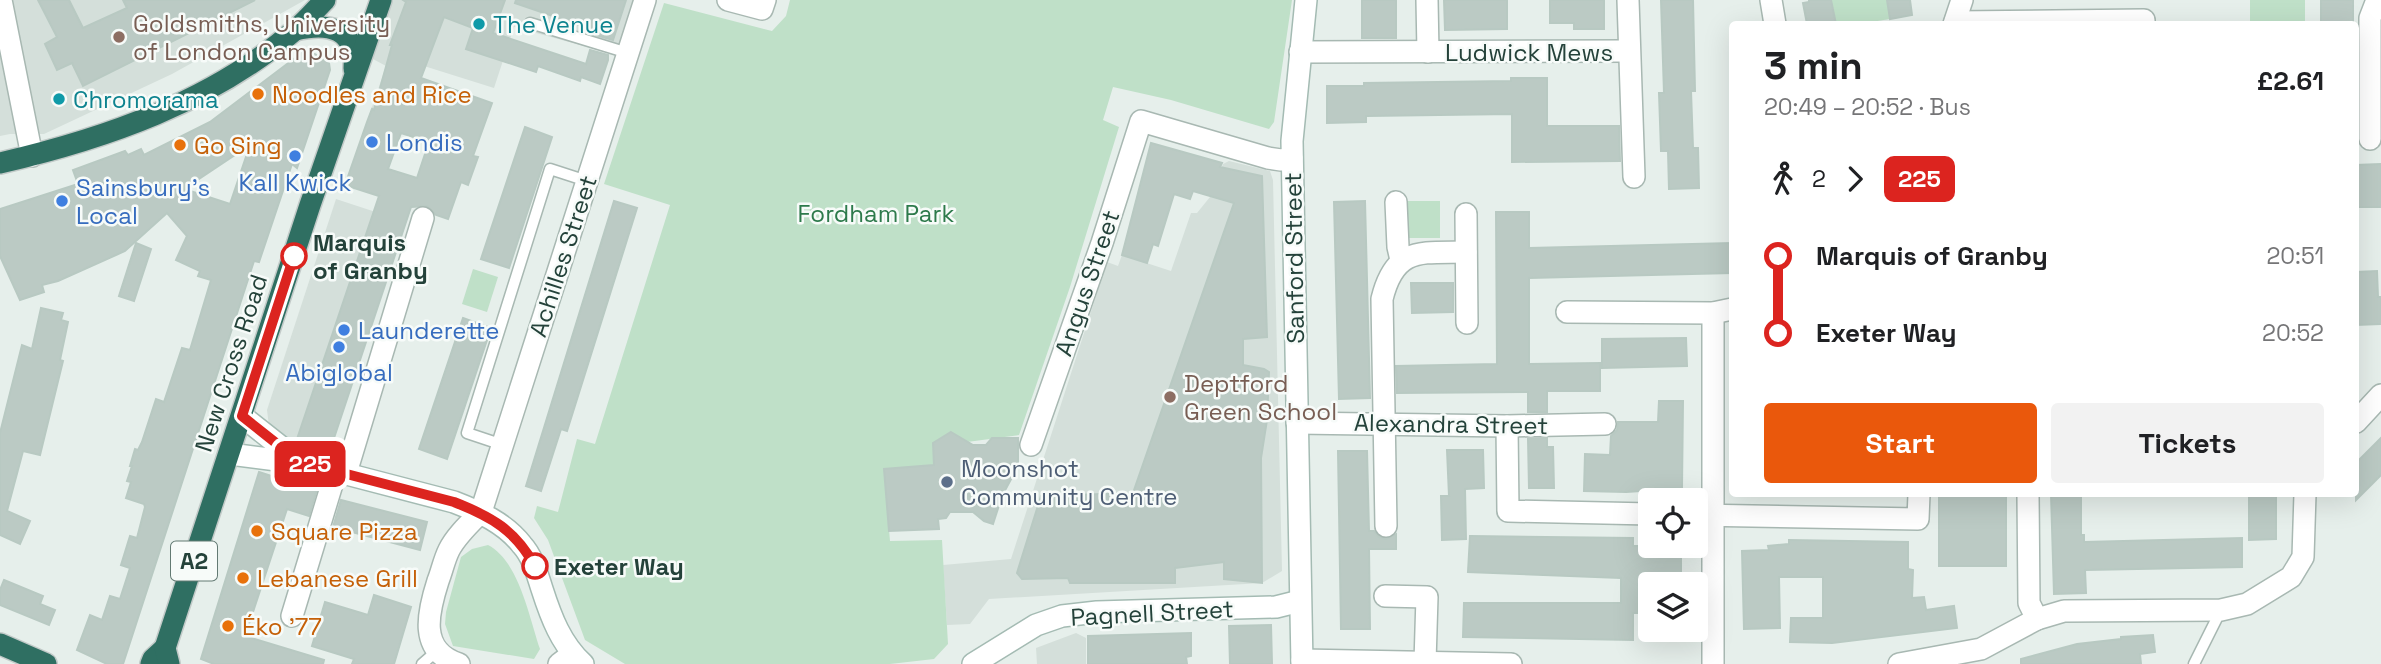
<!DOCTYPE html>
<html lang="en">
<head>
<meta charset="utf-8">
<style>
  :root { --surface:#fff; --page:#f2f2f2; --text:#202124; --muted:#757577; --accent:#ea580c }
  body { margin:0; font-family:"Space Grotesk",sans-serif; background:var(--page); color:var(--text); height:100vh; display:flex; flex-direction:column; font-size:26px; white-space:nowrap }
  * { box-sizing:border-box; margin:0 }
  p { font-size:23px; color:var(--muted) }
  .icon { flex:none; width:38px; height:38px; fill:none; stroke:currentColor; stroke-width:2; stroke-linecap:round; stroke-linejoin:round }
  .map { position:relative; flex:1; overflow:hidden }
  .panel { position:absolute; left:1729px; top:21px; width:630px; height:476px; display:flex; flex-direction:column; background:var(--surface); border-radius:7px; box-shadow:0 7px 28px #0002 }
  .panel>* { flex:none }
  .badge { padding:0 14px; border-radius:10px; font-size:24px; line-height:46px }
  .tools { position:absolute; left:1638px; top:488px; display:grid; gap:14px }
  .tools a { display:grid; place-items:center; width:70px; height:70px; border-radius:7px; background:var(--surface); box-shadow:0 7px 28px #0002; font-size:35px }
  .map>.badge { position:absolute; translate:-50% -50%; box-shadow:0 0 0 4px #fff }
  .legs { display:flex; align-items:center; gap:10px; height:77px; padding:0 35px; font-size:23px }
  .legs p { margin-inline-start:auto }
  .headline { display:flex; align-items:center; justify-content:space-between; height:119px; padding:0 35px }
  h1 { font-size:38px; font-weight:700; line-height:52px }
  .action { display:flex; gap:14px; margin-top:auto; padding:14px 35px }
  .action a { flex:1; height:80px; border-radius:7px; background:var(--accent); color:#fff; font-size:28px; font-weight:700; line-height:80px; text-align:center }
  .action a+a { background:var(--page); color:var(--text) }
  ul { padding:0 35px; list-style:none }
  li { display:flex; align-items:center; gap:24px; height:77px; font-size:26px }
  li i { display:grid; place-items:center; width:10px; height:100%; margin:0 9px; background:currentColor }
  li i::after { content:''; width:18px; height:18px; margin:-9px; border:5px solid; border-radius:50%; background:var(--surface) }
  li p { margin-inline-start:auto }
  li:first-child i { background:linear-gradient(#0000 50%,currentColor 0) }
  li:last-child i { background:linear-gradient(currentColor 50%,#0000 0) }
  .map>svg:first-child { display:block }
  .built { fill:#d4dfda }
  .green { fill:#bfe0c8 }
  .building { fill:#bbcac4; stroke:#b8c9c2; stroke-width:2; fill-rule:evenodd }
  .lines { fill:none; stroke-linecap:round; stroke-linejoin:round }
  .lane-casing { stroke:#a8b8b2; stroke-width:13 }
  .street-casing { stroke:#a8b8b2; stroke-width:24 }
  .secondary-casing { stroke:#a4bbb3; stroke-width:24 }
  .highway-casing { stroke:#c2cac8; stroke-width:24 }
  .lane { stroke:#fff; stroke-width:10 }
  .street { stroke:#fff; stroke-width:21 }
  .secondary { stroke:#fff; stroke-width:21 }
  .highway { stroke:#2f6f62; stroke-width:21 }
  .line-1-casing { stroke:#fff; stroke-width:16 }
  .line-1 { stroke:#dc241f; stroke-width:10 }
  .culture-dot { fill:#0f9aa8; stroke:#f7fbf9; stroke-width:2.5 }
  .education-dot { fill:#8d6e63; stroke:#f7fbf9; stroke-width:2.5 }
  .food-dot { fill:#e8710a; stroke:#f7fbf9; stroke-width:2.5 }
  .shop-dot { fill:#3f7fe0; stroke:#f7fbf9; stroke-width:2.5 }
  .stop-1-dot { fill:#fff; stroke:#dc241f; stroke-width:3.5 }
  .service-dot { fill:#5c6f8a; stroke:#f7fbf9; stroke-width:2.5 }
  .labels { text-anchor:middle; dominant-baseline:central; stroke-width:5; stroke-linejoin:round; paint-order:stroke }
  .shield { fill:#f7fbf9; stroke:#637a73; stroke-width:2 }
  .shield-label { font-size:23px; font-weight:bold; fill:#24423a }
  .education-label { font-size:24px; fill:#785e54; stroke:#f7fbf9; text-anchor:start }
  .culture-label { font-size:24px; fill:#0d838f; stroke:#f7fbf9; text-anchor:start }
  .street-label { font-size:24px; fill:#24423a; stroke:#f7fbf9 }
  .food-label { font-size:24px; fill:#c56008; stroke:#f7fbf9; text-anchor:start }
  .shop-label { font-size:24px; fill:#366cbe; stroke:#f7fbf9; text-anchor:start }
  .park-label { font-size:24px; fill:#2d7a4b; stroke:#f7fbf9 }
  .stop-label { font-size:24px; font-weight:bold; fill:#24423a; stroke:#f7fbf9; text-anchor:start }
  .service-label { font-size:24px; fill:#4e5e75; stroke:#f7fbf9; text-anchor:start }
</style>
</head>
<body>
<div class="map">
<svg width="2381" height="664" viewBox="0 0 2381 664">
  <rect width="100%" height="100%" fill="#e6efeb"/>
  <g class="built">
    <polygon points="0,0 305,0 172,74 44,134 10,134 0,136"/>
    <polygon points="375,0 634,0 617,55 514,27 494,88 424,66 387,172 367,122 386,66 373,59 386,8"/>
    <polygon points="1229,161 1270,171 1273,180 1282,571 1262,583 989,599 970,624 947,625 943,565 1011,559 1107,262 1118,266 1122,255 1171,271 1191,213 1197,213 1210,197 1223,164"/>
    <polygon points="336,199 406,222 329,453 281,436 269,426 267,410"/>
    <polygon points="1076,633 1086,638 1086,664 1037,664 1036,648"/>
  </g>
  <g class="green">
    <polygon points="790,0 1292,0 1274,122 1269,129 1171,100 1113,87 1103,120 1119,127 1070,287 1019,435 967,442 950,432 933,443 934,465 884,469 890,541 942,540 948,644 934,659 890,664 625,664 585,640 548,540 534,518 537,506 558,512 577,439 595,444 670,205 604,184 664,3 772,31 786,16"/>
    <polygon points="1831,0 1887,0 1890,19 1859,24 1836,24"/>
    <rect x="2250" y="0" width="55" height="24"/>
    <rect x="1407" y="201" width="33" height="37"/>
    <polygon points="473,269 498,277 487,312 462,304"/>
    <path d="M488 545C519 561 529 617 540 649L534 659 453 646 445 624 446 612 461 557 472 549Z"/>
  </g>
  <g class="building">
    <polygon points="38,0 69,0 83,28 127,8 123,0 255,0 83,86 72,63 57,70 45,44 57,37"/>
    <path d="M403 0H505L493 33 586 64 590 50 608 55V60L600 84 581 77 580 81 538 66 536 72 466 49 473 28 444 17 421 78 492 103 473 156 478 157 468 185 461 182 448 219 436 215 427 206 411 207 329 453 296 442 379 196 345 185 367 122 372 109 374 110 392 45H390L406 2ZM401 133 429 142 417 178 388 169Z"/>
    <polygon points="516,0 626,0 613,40 596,35 597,31 515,3"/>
    <rect x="1362" y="0" width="34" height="38"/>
    <polygon points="1444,0 1507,0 1507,29 1445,30"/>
    <polygon points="1550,0 1604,0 1604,29 1574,29 1574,23 1550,23"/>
    <polygon points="1661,0 1693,0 1695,91 1691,91 1693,148 1698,148 1699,188 1669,189 1668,151 1661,151 1659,93 1664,93"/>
    <polygon points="1809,0 1831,0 1836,24 1807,24 1803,3 1809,2"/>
    <polygon points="1887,0 1910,0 1912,15 1890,19"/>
    <rect x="2321" y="0" width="32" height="24"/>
    <path d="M310 51 329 63 330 70 297 168 292 164 259 262 254 261 123 664H107L77 650 90 615 102 620 110 596 120 599 130 568 121 565 130 536 137 538 145 507 144 504 126 498 131 482 127 481 132 466H130L135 449 138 450 142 442 156 399 164 402 182 348 190 350 211 280 198 276 200 271 176 260 187 236 167 213 125 251 58 281 42 285 44 292 20 300 0 256V209L78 184 73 170 125 151 128 155 141 149 144 155 210 122 303 52ZM250 145 230 204 184 189Z"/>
    <polygon points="1511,78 1547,78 1547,126 1619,126 1620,161 1512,162 1512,114 1366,116 1366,122 1327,123 1327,86 1364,86 1364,83 1511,81"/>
    <polygon points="525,127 552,137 509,268 481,259"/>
    <polygon points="1151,143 1222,163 1220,167 1262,176 1267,337 1243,339 1243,365 1264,369 1269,372 1267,420 1261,458 1262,583 1224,579 1224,562 1175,568 1175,583 1070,583 1068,578 1022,579 1017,573 1041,496 1133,493 1234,203 1193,191 1190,199 1174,194 1158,246 1153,244 1147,263 1122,255"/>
    <polygon points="2381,164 2381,207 2356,207 2356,165"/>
    <polygon points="614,201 637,208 567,431 561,429 541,491 526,486"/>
    <polygon points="1365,201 1370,398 1339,399 1334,202"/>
    <polygon points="1496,212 1529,212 1529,248 1732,243 1732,273 1529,278 1529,364 1600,363 1600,391 1547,391 1547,412 1528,412 1528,392 1397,393 1396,366 1497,364"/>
    <polygon points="136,243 151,249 134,301 119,296"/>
    <polygon points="2377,271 2378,297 2381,297 2381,324 2356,325 2356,272"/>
    <polygon points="1411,283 1453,283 1453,312 1412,313"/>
    <polygon points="41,308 63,313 61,320 68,322 60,360 63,361 40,455 23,451 7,511 30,521 20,544 0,535 0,433 22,345 32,349"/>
    <polygon points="463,318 491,328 447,459 419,449"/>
    <polygon points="1686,338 1687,366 1602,368 1602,339"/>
    <polygon points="1659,401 1683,401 1682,488 1655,488 1655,490 1626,492 1584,491 1585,454 1610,455 1611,436 1617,430 1618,422 1658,422"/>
    <polygon points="951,432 973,445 986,445 992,438 1018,438 1018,466 1002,496 993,524 984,521 973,512 950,512 946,518 938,519 939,529 889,531 884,469 934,465 933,443"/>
    <polygon points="1547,438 1547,447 1553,447 1554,488 1529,488 1528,439"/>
    <polygon points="2381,438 2381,475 2356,500 2356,463"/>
    <polygon points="1447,450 1483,450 1484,488 1465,489 1466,539 1442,540 1441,496 1449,496"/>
    <polygon points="1338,451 1367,451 1369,531 1374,531 1379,537 1386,539 1396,534 1396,549 1369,549 1370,629 1341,629"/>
    <polygon points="259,472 299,485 300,481 318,486 309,516 287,509 245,636 324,660 323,664 214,664 201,659"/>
    <rect x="1939" y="494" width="67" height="72"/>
    <polygon points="2051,494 2081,494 2081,535 2084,535 2084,542 2242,538 2242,567 2085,570 2086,593 2054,594"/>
    <polygon points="2249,494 2276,494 2276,539 2249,540"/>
    <polygon points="341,500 427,522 420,550 333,527"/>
    <polygon points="1470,536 1633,538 1633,546 1681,546 1681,584 1638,584 1638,613 1633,613 1633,640 1463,637 1464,603 1621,603 1621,578 1468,572"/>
    <polygon points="1789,540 1908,542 1908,569 1913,570 1912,598 1924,597 1926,610 1954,606 1957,628 1832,643 1790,642 1791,618 1823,618 1823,577 1779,577 1780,628 1744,629 1742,551 1769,550 1768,546 1789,544"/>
    <polygon points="4,580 43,596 40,604 55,610 49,625 0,605 0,590"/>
    <polygon points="374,595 411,607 394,664 352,664 354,659 312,646 325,602 368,615"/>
    <polygon points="1271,625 1272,664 1230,664 1229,626"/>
    <polygon points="1191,633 1191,656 1186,657 1187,664 1088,664 1088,636"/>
    <polygon points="2153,635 2155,652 2140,654 2141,664 2021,664 2021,659 2077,644 2121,639 2121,637"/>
  </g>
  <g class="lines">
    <g class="lane-casing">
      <g id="lane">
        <polyline points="530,23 628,53"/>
        <polyline points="503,445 467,433 550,169 587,181"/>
        <polyline points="422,664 437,651"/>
        <polyline points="2194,664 2221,610"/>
      </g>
    </g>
    <g class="street-casing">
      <g id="street">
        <polyline points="1,0 32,156"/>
        <polyline points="728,0 762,9 765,0"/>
        <polyline points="1427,0 1428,52"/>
        <polyline points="1628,0 1634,177"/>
        <polyline points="1771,0 1775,24"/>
        <polyline points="1955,22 2144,20 2144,24"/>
        <polyline points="1954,24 1962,0"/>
        <polyline points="1300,52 1629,51"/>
        <polyline points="2370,139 2370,18 2377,0"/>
        <polyline points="1396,202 1398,247 1401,260"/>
        <polyline points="1466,214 1467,323"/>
        <polyline points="1567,312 1713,313 1732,309"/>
        <polyline points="1713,313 1713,664"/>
        <polyline points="2356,422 2381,395"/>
        <polyline points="1297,423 1507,426 1605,424"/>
        <polyline points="1507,426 1508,511 1650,514"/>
        <polyline points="1031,445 1102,243 1141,121 1268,158 1281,160 1292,158"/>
        <polyline points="346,473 423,218"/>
        <polyline points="2028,494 2029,603 2037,619"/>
        <polyline points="1696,515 1918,519 1919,494"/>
        <path d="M1386 526 1382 299C1395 246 1421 253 1466 252"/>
        <polyline points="1385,596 1427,597 1425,662"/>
        <polyline points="292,616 336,471"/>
        <polyline points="1302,660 1511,664"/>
        <path d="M459 664C418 651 428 612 438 581 442 571 444 560 449 550 456 536 469 524 481 512L645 0"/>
        <polyline points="559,664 572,654"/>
        <polyline points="1899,664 1981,649 2037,619 2064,611 2221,610 2247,604 2291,577 2303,557 2305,494"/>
      </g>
    </g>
    <g class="secondary-casing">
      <g id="secondary">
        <polyline points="242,416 281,447 289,459"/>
        <path d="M230 454 277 460 289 459 454 502C480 512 505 523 522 545 533 557 537 574 542 589 551 617 561 644 583 664"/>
        <polyline points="973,664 1036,625 1062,616 1097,612 1276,607 1300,601"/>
        <polyline points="1302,664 1292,141 1306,0"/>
      </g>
    </g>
    <g class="highway-casing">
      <g id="highway">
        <path d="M295 30C329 22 357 28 354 69"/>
        <path d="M0 163C104 139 212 102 295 30 306 21 315 10 325 0"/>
        <polyline points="0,644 46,664"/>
        <polyline points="151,664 153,659 165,648"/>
        <polyline points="169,664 165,648 310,205 381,0"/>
      </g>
    </g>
    <use href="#lane" class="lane"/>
    <use href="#street" class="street"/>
    <use href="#secondary" class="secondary"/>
    <use href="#highway" class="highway"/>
  </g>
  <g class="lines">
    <g class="line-1-casing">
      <path id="line-1" d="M294 256 242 416 281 447 289 459 454 502C492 517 515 530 535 566"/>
    </g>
    <use href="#line-1" class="line-1"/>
  </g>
  <g class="culture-dot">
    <circle cx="479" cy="24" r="7"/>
    <circle cx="59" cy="99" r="7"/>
  </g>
  <g class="education-dot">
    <circle cx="119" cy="37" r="7"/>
    <circle cx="1170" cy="397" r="7"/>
  </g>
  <g class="food-dot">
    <circle cx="258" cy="94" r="7"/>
    <circle cx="180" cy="145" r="7"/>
    <circle cx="257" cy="531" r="7"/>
    <circle cx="243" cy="578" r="7"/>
    <circle cx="228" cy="626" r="7"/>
  </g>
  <g class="shop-dot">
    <circle cx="372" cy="142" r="7"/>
    <circle cx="295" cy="156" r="7"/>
    <circle cx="62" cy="201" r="7"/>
    <circle cx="344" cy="330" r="7"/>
    <circle cx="339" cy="347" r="7"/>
  </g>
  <g class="stop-1-dot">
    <circle cx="294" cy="256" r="12"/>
    <circle cx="535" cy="566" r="12"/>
  </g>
  <circle class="service-dot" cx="947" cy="482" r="7"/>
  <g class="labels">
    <rect class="shield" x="171" y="541.5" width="46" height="39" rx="5"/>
    <g class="shield-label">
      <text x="194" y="561">A2</text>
    </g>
    <g class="education-label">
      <text x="133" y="23">Goldsmiths, University<tspan x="133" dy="28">of London Campus</tspan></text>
      <text x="1184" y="383">Deptford<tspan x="1184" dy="28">Green School</tspan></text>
    </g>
    <g class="culture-label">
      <text x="493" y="24">The Venue</text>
      <text x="73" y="99">Chromorama</text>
    </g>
    <g class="street-label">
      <text x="1529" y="52">Ludwick Mews</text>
      <text transform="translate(563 256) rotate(-72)">Achilles Street</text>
      <text transform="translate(1294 258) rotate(-91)">Sanford Street</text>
      <text transform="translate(1087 283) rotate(-71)">Angus Street</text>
      <text transform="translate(231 363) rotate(-72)">New Cross Road</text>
      <text transform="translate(1451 424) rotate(1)">Alexandra Street</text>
      <text transform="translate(1152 613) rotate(-3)">Pagnell Street</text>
    </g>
    <g class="food-label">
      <text x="272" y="94">Noodles and Rice</text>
      <text x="194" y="145">Go Sing</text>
      <text x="271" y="531">Square Pizza</text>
      <text x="257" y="578">Lebanese Grill</text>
      <text x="242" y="626">Éko '77</text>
    </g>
    <g class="shop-label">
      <text x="386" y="142">Londis</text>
      <text x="295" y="182" text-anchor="middle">Kall Kwick</text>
      <text x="76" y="187">Sainsbury's<tspan x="76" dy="28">Local</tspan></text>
      <text x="358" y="330">Launderette</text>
      <text x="339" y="372" text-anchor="middle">Abiglobal</text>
    </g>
    <g class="park-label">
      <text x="876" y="213">Fordham Park</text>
    </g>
    <g class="stop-label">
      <text x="313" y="242">Marquis<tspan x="313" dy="28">of Granby</tspan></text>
      <text x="554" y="566">Exeter Way</text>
    </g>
    <g class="service-label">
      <text x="961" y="468">Moonshot<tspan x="961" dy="28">Community Centre</tspan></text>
    </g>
  </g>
</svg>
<div class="tools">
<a><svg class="icon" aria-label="locate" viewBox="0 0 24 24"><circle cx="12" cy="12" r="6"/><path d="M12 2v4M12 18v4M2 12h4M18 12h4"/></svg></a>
<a><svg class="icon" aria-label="layers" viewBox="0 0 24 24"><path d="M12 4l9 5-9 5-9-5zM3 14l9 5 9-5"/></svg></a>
</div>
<b class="badge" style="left:310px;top:464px;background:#dc241f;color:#fff">225</b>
<section class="panel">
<div class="headline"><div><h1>3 min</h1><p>20:49 – 20:52 · Bus</p></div><b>£2.61</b></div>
<div class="legs"><svg class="icon" aria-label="walk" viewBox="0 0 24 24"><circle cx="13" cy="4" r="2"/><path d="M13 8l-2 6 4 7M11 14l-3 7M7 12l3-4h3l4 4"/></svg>2<svg class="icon" aria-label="forward" viewBox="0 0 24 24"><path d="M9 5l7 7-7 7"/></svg><b class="badge" style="background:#dc241f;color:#fff">225</b></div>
<ul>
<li><i style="color:#dc241f"></i><b>Marquis of Granby</b><p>20:51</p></li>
<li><i style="color:#dc241f"></i><b>Exeter Way</b><p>20:52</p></li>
</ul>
<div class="action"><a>Start</a><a>Tickets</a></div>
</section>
</div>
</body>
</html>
